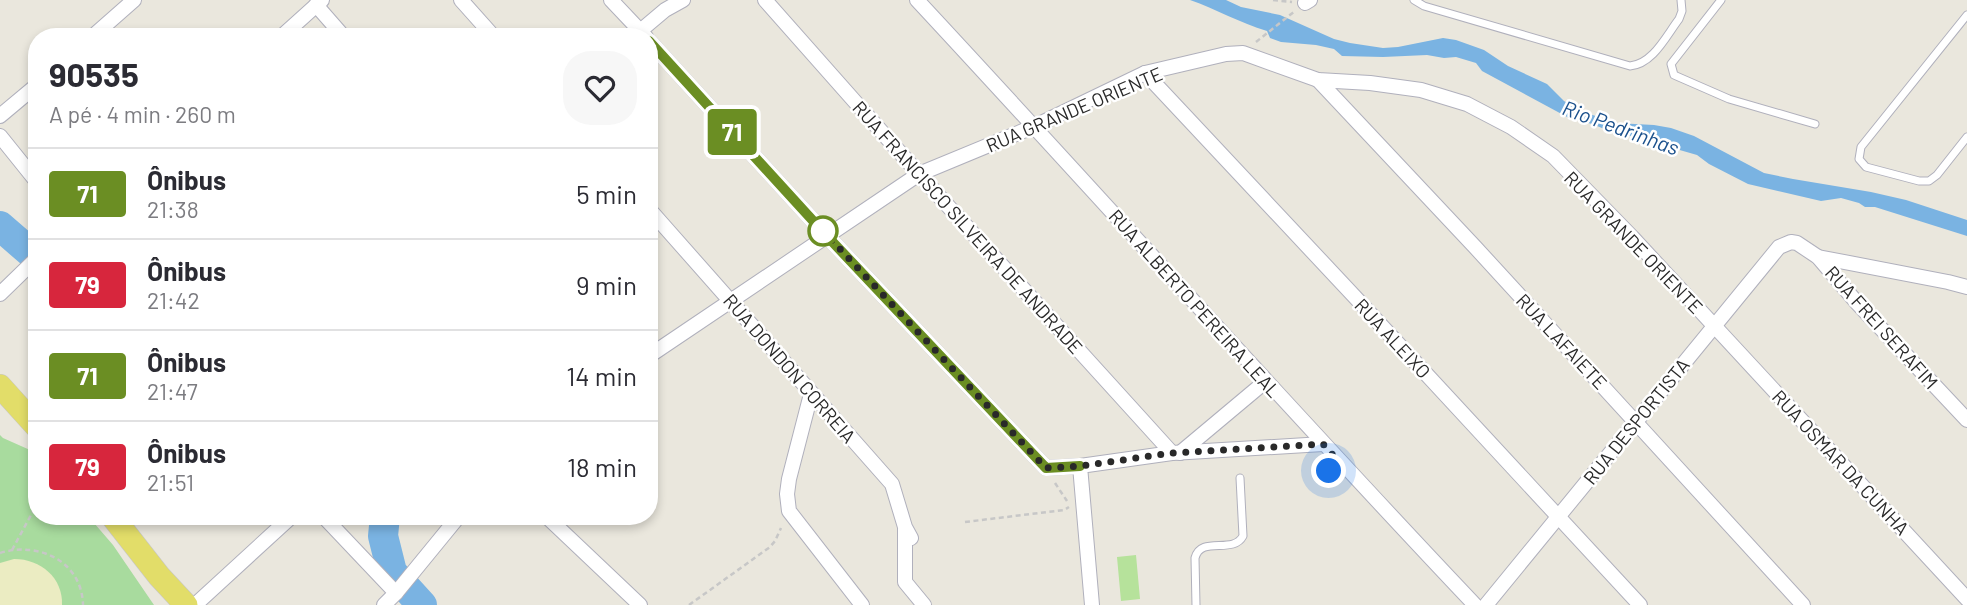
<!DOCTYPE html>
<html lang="pt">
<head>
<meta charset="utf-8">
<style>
  :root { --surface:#fff; --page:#f7f7f7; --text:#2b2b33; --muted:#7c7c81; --line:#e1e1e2 }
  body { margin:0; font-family:Barlow,sans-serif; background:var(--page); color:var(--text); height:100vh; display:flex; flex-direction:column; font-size:26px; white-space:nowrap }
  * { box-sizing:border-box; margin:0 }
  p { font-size:23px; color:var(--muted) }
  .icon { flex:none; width:38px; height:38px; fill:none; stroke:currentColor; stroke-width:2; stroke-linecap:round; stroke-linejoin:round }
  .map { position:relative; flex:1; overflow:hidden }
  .side { position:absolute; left:28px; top:28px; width:630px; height:497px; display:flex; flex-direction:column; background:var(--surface); border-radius:28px; box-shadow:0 4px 10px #0003 }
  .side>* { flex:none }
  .badge { padding:0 14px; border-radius:5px; font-size:24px; line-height:46px }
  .you { position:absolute; width:35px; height:35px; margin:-18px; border:5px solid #fff; border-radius:50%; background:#1a73e8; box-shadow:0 0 0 10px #1a73e833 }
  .map>.badge { position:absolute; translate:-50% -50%; box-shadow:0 0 0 4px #fff }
  .round { display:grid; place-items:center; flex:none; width:74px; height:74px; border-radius:28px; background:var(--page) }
  .headline { display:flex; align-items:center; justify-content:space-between; height:119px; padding:0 21px }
  h1 { font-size:33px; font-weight:700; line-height:52px }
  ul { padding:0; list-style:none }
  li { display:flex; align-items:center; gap:21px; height:91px; padding:0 21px; border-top:2px solid var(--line) }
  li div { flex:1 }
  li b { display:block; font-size:26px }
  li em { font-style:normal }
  li .badge { min-width:77px; font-weight:700; text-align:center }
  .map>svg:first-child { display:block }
  .green { fill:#a8db9e }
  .sand { fill:#ebecc2 }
  .pitch { fill:#b6e29b }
  .water { fill:#7ab3e2 }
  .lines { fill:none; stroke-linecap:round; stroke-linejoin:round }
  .river { stroke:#7ab3e2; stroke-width:30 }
  .service-casing { stroke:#b0b0bc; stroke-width:9 }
  .minor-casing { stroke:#b0b0bc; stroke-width:16 }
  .primary-casing { stroke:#c7c7c7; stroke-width:24 }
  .path { stroke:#c7c7c7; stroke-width:2.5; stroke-dasharray:5 3.5; stroke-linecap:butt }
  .service { stroke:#fff; stroke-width:7 }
  .minor { stroke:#fff; stroke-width:14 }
  .primary { stroke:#e2dd69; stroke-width:23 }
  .line-casing { stroke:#fff; stroke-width:16 }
  .line { stroke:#6b8e23; stroke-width:10 }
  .walk { stroke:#292929; stroke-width:7; stroke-dasharray:0 12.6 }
  .stop-dot { fill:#fff; stroke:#6b8e23; stroke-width:3.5 }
  .labels { text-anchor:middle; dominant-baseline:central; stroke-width:5; stroke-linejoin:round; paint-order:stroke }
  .street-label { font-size:19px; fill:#292929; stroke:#fff }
  .water-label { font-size:21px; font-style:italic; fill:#1a508c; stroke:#fff }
</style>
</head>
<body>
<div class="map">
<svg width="1967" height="605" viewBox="0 0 1967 605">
  <rect width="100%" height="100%" fill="#eae7dd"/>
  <polygon class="green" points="0,435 3,438 30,450 37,457 37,516 88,516 113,545 154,605 0,605"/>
  <path class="sand" d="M14 559C41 559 63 578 62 605H0V563Z"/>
  <polygon class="pitch" points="1136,555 1140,599 1121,601 1117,557"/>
  <path class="water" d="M1190 0H1226L1241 7 1280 15 1334 39 1350 43 1383 48 1398 47 1443 38 1456 40 1484 50 1508 66 1547 84 1564 101 1581 111 1616 123 1654 125 1671 128 1694 136 1764 173 1793 179 1871 192 1906 200 1967 220V236L1875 207H1865L1859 203 1841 198 1821 201 1748 184 1709 164 1697 155 1631 136 1612 132 1592 124 1569 118 1482 71 1476 63 1456 57 1444 58 1427 55 1383 57 1342 56 1334 49 1316 45 1281 42 1270 38 1267 31C1240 23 1216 9 1190 0Z"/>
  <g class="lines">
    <g class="river">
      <polyline points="0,226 37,258"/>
      <polyline points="385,516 383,536 392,572 422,605"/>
    </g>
    <g class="service-casing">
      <g id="service">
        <path d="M1414 0 1424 6 1630 66C1653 64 1666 36 1679 19L1682 11 1681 0"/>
        <polyline points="1721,0 1671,64 1674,75 1729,99 1815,124"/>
        <polyline points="1967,15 1861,147 1859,159 1866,167 1919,181 1929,181 1937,175 1967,137"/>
        <polyline points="1329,471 1340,462"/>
        <path d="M1196 605 1195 558C1201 535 1233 555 1243 536L1240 478"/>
      </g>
    </g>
    <g class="minor-casing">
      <g id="minor">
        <polyline points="461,0 494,37"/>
        <polyline points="611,0 646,37"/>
        <polyline points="765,0 919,174 1172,453"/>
        <path d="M917 0C1104 201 1286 406 1475 605"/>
        <polyline points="1305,3 1310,0"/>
        <polyline points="316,5 344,37"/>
        <polyline points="92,37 134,0"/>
        <polyline points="281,37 322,0"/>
        <polyline points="633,37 665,10 683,0"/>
        <polyline points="649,41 826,235 1046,468 1080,466"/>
        <polyline points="1145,73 1354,296 1640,605"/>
        <polyline points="1318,80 1475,247 1803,605"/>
        <polyline points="0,116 37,85"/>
        <polyline points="0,136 37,182"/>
        <polyline points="649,209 892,484 905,527 911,538"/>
        <polyline points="1818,257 1948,282 1967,287"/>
        <polyline points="0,294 37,258"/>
        <polyline points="649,356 919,174 1035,126 1145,73 1226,54 1243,53 1318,80 1370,83 1421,90 1467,104 1511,127 1553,156 1632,237 1967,599"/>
        <polyline points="811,394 789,479 787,494 789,511 862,605"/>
        <polyline points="1180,453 1266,381"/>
        <polyline points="323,516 396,593"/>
        <polyline points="546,516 640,605"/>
        <polyline points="905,529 905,582 924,605"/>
        <polyline points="195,605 292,516"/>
        <polyline points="384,605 396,593 459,516"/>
        <polyline points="1092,605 1080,466 1172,453 1323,444"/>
        <polyline points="1486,605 1779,247 1791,242 1797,243 1818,257 1858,304 1967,420"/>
      </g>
    </g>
    <g class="primary-casing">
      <g id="primary">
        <polyline points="0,386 37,427"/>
        <polyline points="112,516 159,576 186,605"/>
      </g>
    </g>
    <g class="path">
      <polyline points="1273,0 1292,2"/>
      <polyline points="1256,42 1295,11"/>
      <polyline points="1055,483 1067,501"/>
      <polyline points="965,522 1064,510 1069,507"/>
      <polyline points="12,550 37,504"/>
      <path d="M0 553C38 541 82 561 83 605"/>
      <polyline points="689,605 770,547 775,541 781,528"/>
    </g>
    <use href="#service" class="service"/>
    <use href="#minor" class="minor"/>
    <use href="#primary" class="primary"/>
  </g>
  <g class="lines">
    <g class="line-casing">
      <polyline id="line" points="649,41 826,235 1046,468 1080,466"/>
    </g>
    <use href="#line" class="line"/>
    <polyline class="walk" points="823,231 1046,468 1080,466 1172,453 1323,444 1340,463 1329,471"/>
  </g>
  <circle class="stop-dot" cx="823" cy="231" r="14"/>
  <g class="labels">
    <g class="street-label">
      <text transform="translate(1074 109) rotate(-23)">RUA GRANDE ORIENTE</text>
      <text transform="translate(968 227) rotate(48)">RUA FRANCISCO SILVEIRA DE ANDRADE</text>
      <text transform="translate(1634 242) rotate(46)">RUA GRANDE ORIENTE</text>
      <text transform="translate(1195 303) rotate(48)">RUA ALBERTO PEREIRA LEAL</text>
      <text transform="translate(1882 327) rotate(48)">RUA FREI SERAFIM</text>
      <text transform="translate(1393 338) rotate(47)">RUA ALEIXO</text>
      <text transform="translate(1562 341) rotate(47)">RUA LAFAIETE</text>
      <text transform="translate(790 368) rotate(49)">RUA DONDON CORREIA</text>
      <text transform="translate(1636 421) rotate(-51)">RUA DESPORTISTA</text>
      <text transform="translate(1841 462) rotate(47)">RUA OSMAR DA CUNHA</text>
    </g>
    <g class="water-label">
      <text transform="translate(1621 127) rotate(20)">Rio Pedrinhas</text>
    </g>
  </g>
</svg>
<div class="you" style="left:1329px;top:471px"></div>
<b class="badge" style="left:732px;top:132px;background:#6b8e23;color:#fff">71</b>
<section class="side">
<div class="headline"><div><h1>90535</h1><p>A pé · 4 min · 260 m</p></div><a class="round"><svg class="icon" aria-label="heart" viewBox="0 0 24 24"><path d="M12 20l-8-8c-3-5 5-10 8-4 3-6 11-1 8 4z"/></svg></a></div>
<ul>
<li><span class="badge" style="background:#6b8e23;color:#fff">71</span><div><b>Ônibus</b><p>21:38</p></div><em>5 min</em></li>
<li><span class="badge" style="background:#d7263d;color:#fff">79</span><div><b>Ônibus</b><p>21:42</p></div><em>9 min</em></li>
<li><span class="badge" style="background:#6b8e23;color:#fff">71</span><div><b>Ônibus</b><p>21:47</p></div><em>14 min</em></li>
<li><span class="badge" style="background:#d7263d;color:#fff">79</span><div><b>Ônibus</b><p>21:51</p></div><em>18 min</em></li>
</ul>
</section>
</div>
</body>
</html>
